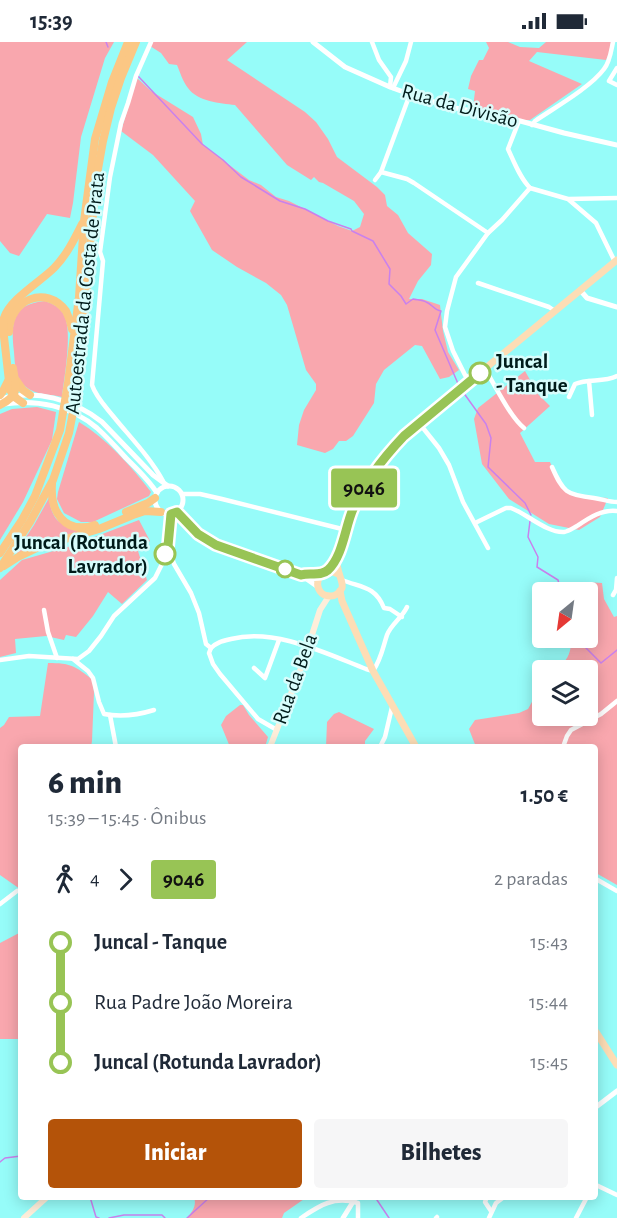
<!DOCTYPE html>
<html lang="pt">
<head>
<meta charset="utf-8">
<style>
  :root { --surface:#fff; --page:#f6f6f7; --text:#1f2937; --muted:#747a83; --accent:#b45309 }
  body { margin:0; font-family:"Alegreya Sans",sans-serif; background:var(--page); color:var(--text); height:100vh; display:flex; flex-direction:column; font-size:22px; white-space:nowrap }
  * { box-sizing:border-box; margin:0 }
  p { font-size:20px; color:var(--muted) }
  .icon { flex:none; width:33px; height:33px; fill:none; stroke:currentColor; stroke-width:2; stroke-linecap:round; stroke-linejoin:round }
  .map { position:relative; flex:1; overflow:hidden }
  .side { position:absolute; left:18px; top:702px; width:580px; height:456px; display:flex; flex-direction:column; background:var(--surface); border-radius:6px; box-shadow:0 3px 15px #0003 }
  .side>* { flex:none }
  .badge { padding:0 12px; border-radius:4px; font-size:21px; line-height:39px }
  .needle { width:39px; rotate:209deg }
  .fabs { position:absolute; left:532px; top:540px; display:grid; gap:12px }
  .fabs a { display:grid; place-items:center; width:66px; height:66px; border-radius:6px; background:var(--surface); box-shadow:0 3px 15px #0003; font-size:30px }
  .map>.badge { position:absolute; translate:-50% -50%; box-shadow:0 0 0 3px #fff }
  .legs { display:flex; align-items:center; gap:9px; height:66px; padding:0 30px; font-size:20px }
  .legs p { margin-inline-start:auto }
  .headline { display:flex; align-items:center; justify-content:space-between; height:102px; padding:0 30px }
  h1 { font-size:33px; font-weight:800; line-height:45px }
  .cta { display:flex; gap:12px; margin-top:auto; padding:12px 30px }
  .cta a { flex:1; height:69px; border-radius:6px; background:var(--accent); color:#fff; font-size:24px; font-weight:800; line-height:69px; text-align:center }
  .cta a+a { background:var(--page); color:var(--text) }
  ul { padding:0 30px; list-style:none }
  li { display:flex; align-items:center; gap:21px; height:60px; font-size:22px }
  li i { display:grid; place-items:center; width:9px; height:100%; margin:0 8px; background:currentColor }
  li i::after { content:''; width:15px; height:15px; margin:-8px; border:4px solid; border-radius:50%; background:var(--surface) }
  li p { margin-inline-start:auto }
  li:first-child i { background:linear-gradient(#0000 50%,currentColor 0) }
  li:last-child i { background:linear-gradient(currentColor 50%,#0000 0) }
  .status { display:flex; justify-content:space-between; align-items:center; height:42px; padding:0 30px; background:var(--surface); direction:ltr }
  .status svg { height:16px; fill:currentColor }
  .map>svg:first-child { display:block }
  .green { fill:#f9a7ae }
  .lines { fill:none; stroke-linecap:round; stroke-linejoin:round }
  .stream { stroke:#c981ed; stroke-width:1.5 }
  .minor { stroke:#fff; stroke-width:4.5 }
  .tertiary { stroke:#fff; stroke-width:5 }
  .secondary { stroke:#feeeda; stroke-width:6 }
  .primary { stroke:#fdddb5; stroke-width:7 }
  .motorway { stroke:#fbc784; stroke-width:8 }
  .line-1-casing { stroke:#fff; stroke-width:14 }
  .line-1 { stroke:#98c455; stroke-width:9 }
  .stop-1-dot { fill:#fff; stroke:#98c455; stroke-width:3 }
  .labels { text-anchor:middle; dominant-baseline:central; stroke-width:5; stroke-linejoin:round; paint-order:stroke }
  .street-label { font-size:21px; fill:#001b1a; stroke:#d8fdfc }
  .stop-label { font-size:21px; font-weight:bold; fill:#001b1a; stroke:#d8fdfc; text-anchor:start }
</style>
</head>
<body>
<div class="status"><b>15:39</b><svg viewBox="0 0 49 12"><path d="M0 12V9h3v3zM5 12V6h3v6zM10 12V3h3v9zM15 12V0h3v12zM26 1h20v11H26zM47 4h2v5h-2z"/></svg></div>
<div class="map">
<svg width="617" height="1176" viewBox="0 0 617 1176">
  <rect width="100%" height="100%" fill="#96fcf9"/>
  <g class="green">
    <polygon points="0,0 114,0 105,16 81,95 73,161 70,176 47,172 19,214 10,211 0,199"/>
    <path d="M153 0H247L227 18 305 70 316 80 328 97 337 115 377 145 385 153 387 164 398 173 408 191 432 212 431 223 418 239 409 257H422L440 263 443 289 448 310 459 328 449 335 440 337 422 304 415 303 384 328 376 342 374 361 353 394 346 399H339L333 407 325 411 297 403 299 383 304 368 316 348V342L306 328 287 263 281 253 266 241 237 225 212 208 190 169 195 159 153 113 121 89 137 36 151 49 193 75 201 92 203 103 249 138 261 143 276 155 289 159 338 184 352 189 360 185 364 172 354 159 323 141 319 140 314 135 311 138 287 123 235 63C220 61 198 60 188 46 183 40 180 30 177 23L169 22 161 11 150 4Z"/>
    <polygon points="486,0 508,0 520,5 539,6 546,0 611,0 610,10 606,18 537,10 529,19 582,42 530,78 524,78 486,70 473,66 475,49 468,47 471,34 479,18 483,18 489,6"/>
    <path d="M45 259C53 262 60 265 64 273 73 289 64 336 62 355 51 352 35 353 26 345 15 336 15 323 14 310 11 282 11 262 45 259Z"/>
    <path d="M525 329 538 352 550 364 520 391 535 420H550C553 426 554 433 557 439 566 456 592 455 608 456L600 475 579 488 549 482 509 457 482 422 474 377 478 366Z"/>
    <polygon points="37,365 56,370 52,398 23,460 0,498 0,372 12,367"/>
    <path d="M79 380C107 397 131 424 151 450L149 454 93 480H81L64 471 57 457 58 450Z"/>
    <path d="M49 456C53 485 64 483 89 488L19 512 16 510 34 483Z"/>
    <polygon points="139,478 150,499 138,509 147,538 122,562 108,550 93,574 76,595 66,593 64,598 46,594 15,597 16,611 0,615 0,538 22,518 71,504"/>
    <path d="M586 540 602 541 604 557 614 575 617 574V843L596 831V705H476L469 687 475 678 519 671 528 667 543 640V674H588V628H555C567 620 572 610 571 596H588V550H555C563 541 574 541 586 540Z"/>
    <path d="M48 621C71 621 75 624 93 638L94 651 92 699 91 705H21V846L20 847 0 833V686L4 683 9 675 40 674Z"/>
    <polygon points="240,663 243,663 249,673 268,695 265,705 230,705 221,683 226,674"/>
    <polygon points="339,670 374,687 365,699 365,705 326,705 327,680 334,672"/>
    <polygon points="21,890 21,997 0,997 0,901"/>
    <path d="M194 1155H307L284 1171 282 1176H187C192 1170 197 1164 194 1155Z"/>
  </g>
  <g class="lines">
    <g class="stream">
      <polyline points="106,0 108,5"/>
      <path d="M138 34 202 102 223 118 241 135 280 159 305 167 328 179 351 187 352 189 373 199 390 227 389 242 401 254 406 262 413 257C417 258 423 258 426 260 432 262 434 268 441 269L435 288 459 344"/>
      <polyline points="463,350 486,382 491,396 488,425 525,461 531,473"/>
      <polyline points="530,479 528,495 538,515 537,525 558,538 561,550"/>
      <polyline points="576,596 601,621 617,608"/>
      <polyline points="0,1120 5,1116 21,1114"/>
      <polyline points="90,1155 96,1175 99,1176"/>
      <polyline points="375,1155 389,1176"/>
      <polyline points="109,1176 124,1173 162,1173 165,1176"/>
      <polyline points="187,1176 210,1155"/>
    </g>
    <g class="minor">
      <path d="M151 0 136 34 128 61 121 81 110 135 100 210 103 219 92 343C96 355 105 364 113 374 130 395 150 415 163 439"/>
      <polyline points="372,0 379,18 391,35 390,45"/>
      <polyline points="617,26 609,39 617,43"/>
      <polyline points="393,46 406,19 411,0"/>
      <path d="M519 79 508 107C514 120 520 136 530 146"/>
      <path d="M532 83 535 79C554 66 591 45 604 27 610 20 611 9 613 0"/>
      <polyline points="381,130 410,52"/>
      <polyline points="375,138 381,130 407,137 414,141 488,191"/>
      <polyline points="530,146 568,157 596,181 615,220"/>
      <polyline points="569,157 617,156"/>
      <polyline points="478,241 549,265 555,269"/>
      <path d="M485 327C495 343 510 375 524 386"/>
      <polyline points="470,339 465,333 453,309 445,285 447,269 456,235 488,191 502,178 530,146"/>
      <polyline points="589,339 592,373"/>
      <path d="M569 355 575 342C588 336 604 341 617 334"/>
      <polyline points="419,381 439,406 449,423 463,460 488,506"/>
      <path d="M552 425C563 450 566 453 594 456 602 457 609 460 617 460"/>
      <polyline points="183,452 200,452 222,457 346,488"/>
      <path d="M475 481 506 466H511C527 472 547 491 564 490 569 489 573 486 577 484 589 476 602 467 617 469"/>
      <polyline points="168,504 174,522 191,551 199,571 206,602 211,606 209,611 213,622 220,632 258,677 277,688"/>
      <path d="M342 538C362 546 375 544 384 566L390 567 402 575"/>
      <polyline points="613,553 616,548 617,536"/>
      <polyline points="44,568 48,590 57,616"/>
      <path d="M211 606C217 600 223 599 231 597 275 586 325 611 366 627L373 629C381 618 383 605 387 593 391 582 402 576 407 565"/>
      <path d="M73 617 88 629 93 636 99 660 104 672C120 675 138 673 154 668"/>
      <polyline points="0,618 29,614 78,617 89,609 101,594 114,574 155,536 163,520 168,504 171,472"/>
      <polyline points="254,626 265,636 279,598"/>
      <polyline points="110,673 116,705"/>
      <polyline points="380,705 385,695 392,665"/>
      <polyline points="563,705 567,694 571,688 601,672 617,659"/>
      <polyline points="596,837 617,849"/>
      <polyline points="0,862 17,849"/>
      <polyline points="596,1143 617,1153"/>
      <polyline points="487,1155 485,1160 491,1169"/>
      <path d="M301 1176C320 1163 334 1154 358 1161V1176"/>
      <polyline points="436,1176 437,1175"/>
      <polyline points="489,1176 496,1161 504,1155"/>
      <polyline points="576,1176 587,1155"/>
    </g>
    <g class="tertiary">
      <polyline points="313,0 345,25 390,45 420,56 455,66 502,74 564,91 617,103"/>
      <polyline points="580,248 587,256 617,265"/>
      <path d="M0 357C36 347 73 357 102 380L153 433 168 444"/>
      <path d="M4 362C37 357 71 364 97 386 107 395 117 406 126 416 137 427 149 438 157 451"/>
      <circle cx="169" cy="458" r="14"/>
      <polyline points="177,470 192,487 207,499 232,509 301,533 318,545"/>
      <polyline points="301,533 306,531 323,531"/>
      <polyline points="596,1065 617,1049"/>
      <polyline points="343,1176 356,1155"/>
    </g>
    <g class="secondary">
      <polyline points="270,705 303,621 320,568 329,554"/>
      <polyline points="24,1176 47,1155"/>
    </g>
    <g class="primary">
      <path d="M337 518C336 529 344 540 342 546 340 551 335 554 331 554 310 555 315 520 338 532"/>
      <path d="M326 530C342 513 344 490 352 470 365 435 391 405 419 381L617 218"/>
      <polyline points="340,549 342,559 373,629 416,705"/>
      <polyline points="596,990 617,1023"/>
    </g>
    <g class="motorway">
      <path d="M9 290C9 258 46 242 66 269 69 275 71 281 72 287"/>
      <polyline points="16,338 23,348 30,353"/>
      <polyline points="0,353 3,349 8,339"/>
      <path d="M23 361 16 356 10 348 3 286C4 283 3 280 4 276 10 257 40 240 54 226 66 214 74 198 82 182"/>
      <path d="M0 363C20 353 16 346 13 326"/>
      <path d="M52 442C50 469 64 493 95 483"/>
      <polyline points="126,470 148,461 155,456"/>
      <polyline points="0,511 22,478 35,454 60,388 68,341 79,255 84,179 95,97 112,40 128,0"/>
      <polyline points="4,524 18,515 39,505 99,487 133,473 145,469 161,470"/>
      <polyline points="0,526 30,480 53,438 69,391 78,344 96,138 103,99 111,66 121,36 136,0"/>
    </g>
  </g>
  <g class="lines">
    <g class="line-1-casing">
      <path id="line-1" d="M165 512 168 504 171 472 177 470 198 492 216 503 301 533C310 530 320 535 328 528 343 514 345 485 353 467 364 440 384 415 404 394L480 331"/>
    </g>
    <use href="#line-1" class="line-1"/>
  </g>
  <g class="stop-1-dot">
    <circle cx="480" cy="331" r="10"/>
    <circle cx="165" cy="512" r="10"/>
    <circle cx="285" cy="527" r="8"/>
  </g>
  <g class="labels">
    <g class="street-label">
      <text transform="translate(460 64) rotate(15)">Rua da Divisão</text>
      <text transform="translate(85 251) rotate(-84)">Autoestrada da Costa de Prata</text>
      <text transform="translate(295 637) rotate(-70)">Rua da Bela</text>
    </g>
    <g class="stop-label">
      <text x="496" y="319">Juncal<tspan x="496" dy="24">- Tanque</tspan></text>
      <text x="148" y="500" text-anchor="end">Juncal (Rotunda<tspan x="148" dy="24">Lavrador)</tspan></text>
    </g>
  </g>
</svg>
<div class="fabs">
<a><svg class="needle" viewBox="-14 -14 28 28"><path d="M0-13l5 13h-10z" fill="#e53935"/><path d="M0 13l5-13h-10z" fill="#747a83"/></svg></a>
<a><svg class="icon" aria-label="layers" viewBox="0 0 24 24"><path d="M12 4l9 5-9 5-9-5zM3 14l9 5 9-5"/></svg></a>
</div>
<b class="badge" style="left:364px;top:446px;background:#98c455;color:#111">9046</b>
<section class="side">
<div class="headline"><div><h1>6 min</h1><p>15:39 – 15:45 · Ônibus</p></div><b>1.50 €</b></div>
<div class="legs"><svg class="icon" aria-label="walk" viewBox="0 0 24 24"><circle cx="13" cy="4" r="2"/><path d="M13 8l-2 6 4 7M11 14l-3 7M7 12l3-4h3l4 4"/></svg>4<svg class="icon" aria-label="forward" viewBox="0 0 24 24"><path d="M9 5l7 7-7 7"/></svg><b class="badge" style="background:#98c455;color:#111">9046</b><p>2 paradas</p></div>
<ul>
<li><i style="color:#98c455"></i><b>Juncal - Tanque</b><p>15:43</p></li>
<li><i style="color:#98c455"></i><span>Rua Padre João Moreira</span><p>15:44</p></li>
<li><i style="color:#98c455"></i><b>Juncal (Rotunda Lavrador)</b><p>15:45</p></li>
</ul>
<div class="cta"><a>Iniciar</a><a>Bilhetes</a></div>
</section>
</div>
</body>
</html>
